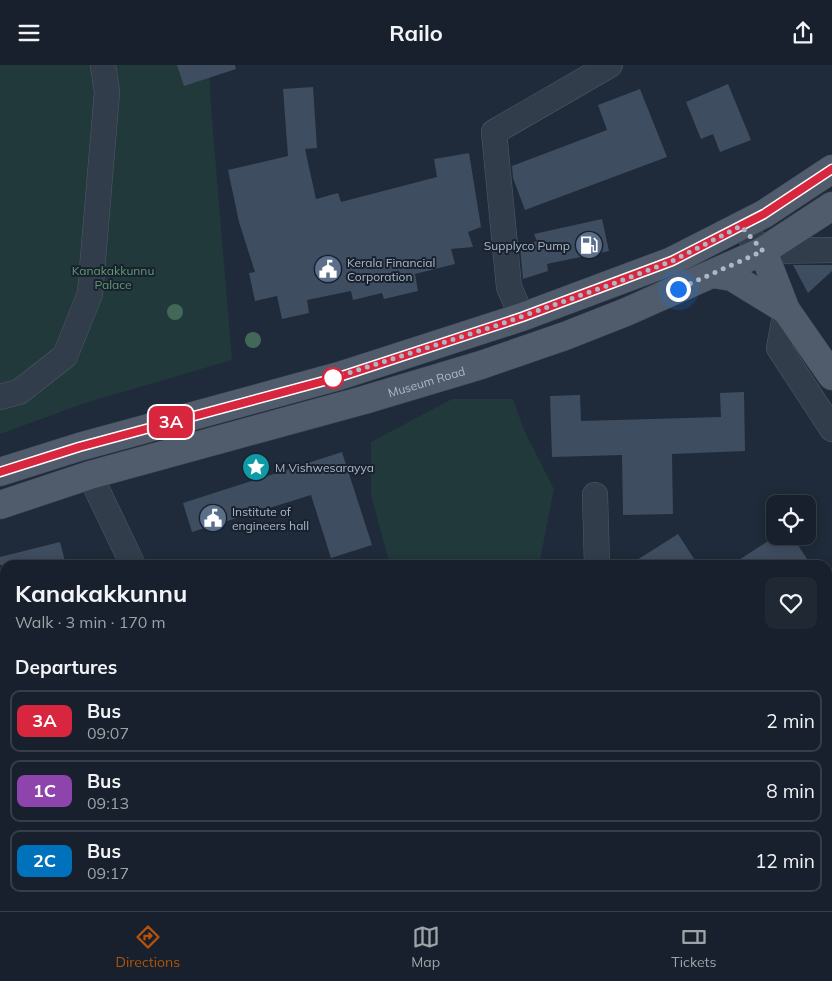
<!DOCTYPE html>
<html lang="en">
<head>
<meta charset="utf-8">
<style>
  :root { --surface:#17202c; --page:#202834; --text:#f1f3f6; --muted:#9ea3a9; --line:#363e48; --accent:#b45309 }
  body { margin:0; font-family:Mulish,sans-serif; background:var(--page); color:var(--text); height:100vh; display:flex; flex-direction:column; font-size:19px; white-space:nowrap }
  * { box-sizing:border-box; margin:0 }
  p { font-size:16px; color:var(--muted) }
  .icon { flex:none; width:28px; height:28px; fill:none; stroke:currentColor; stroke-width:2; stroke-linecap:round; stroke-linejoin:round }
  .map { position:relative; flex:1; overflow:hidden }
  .sheet { position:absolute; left:0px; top:495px; width:832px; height:351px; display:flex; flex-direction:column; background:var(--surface); border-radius:15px 15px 0 0; box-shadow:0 2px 12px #0003,0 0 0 1px var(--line) }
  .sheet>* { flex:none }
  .badge { padding:0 10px; border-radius:8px; font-size:18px; line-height:32px }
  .tools { position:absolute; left:766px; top:430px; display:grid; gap:10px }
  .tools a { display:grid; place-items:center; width:50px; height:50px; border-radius:10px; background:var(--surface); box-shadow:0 2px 12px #0003,0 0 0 1px var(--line); font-size:25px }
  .you { position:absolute; width:25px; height:25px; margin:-12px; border:4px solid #fff; border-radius:50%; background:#1a73e8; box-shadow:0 0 0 8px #1a73e833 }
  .map>.badge { position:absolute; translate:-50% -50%; box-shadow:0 0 0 2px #fff }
  h2 { padding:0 15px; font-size:19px; line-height:45px }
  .round { display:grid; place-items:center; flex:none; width:52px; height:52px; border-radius:10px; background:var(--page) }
  .overview { display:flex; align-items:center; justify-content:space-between; height:85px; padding:0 15px }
  h1 { font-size:24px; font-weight:700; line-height:38px }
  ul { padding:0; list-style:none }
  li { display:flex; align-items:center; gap:15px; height:62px; margin:0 10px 8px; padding:0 5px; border:2px solid var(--line); border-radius:10px }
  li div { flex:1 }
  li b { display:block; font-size:19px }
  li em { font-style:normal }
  li .badge { min-width:55px; font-weight:700; text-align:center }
  header { display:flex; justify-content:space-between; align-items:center; height:65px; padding:0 15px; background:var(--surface); font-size:22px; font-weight:700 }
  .dock { display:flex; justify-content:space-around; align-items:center; height:70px; border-top:1px solid var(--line); background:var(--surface); font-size:14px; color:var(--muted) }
  .dock a { display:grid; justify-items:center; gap:2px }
  .dock .active { color:var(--accent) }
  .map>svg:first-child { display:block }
  .green { fill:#21393b }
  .building { fill:#3f4d60 }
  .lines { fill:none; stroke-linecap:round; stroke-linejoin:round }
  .minor-casing { stroke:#505a68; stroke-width:26 }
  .major-casing { stroke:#3c4654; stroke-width:29 }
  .minor { stroke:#323d4b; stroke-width:25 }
  .major { stroke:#505c6b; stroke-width:28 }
  .tree { fill:#446857 }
  .line-casing { stroke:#fff; stroke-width:11 }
  .line { stroke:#d7263d; stroke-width:8 }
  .walk { stroke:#adb7c7; stroke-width:5; stroke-dasharray:0 9 }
  .stop-dot { fill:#fff; stroke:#d7263d; stroke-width:2.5 }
  .labels { text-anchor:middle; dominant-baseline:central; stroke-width:4; stroke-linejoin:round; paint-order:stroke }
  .poi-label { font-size:12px; fill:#adb7c7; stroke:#18222f; text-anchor:start }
  .park-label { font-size:12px; fill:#629a6e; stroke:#18222f }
  .street-label { font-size:12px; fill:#adb7c7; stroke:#18222f }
</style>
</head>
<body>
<header><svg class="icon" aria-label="menu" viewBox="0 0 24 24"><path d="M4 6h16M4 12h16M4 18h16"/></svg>Railo<svg class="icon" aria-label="share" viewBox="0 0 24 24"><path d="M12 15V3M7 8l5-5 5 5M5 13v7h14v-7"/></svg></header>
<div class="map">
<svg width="832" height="846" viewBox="0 0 832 846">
  <rect width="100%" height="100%" fill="#1f2b3a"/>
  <g class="green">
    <polygon points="0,0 209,0 211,42 232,295 85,338 0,369"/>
    <polygon points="452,334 513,334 524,365 554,424 539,500 390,500 371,430 371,377"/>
    <polygon points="0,741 5,743 5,841 44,841 43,846 0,846"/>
    <polygon points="608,841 731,841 735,846 614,846"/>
  </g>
  <g class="building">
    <polygon points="177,0 235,0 236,4 184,21"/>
    <polygon points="728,19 751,75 720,87 713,69 701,74 686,37"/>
    <polygon points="313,22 317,83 305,84 316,134 338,128 341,137 437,112 434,94 469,88 481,162 468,167 473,182 451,184 455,199 415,209 418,226 384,234 382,228 353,235 351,226 307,235 309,248 282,254 277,231 255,236 249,208 255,207 239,157 228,105 288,91 283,24"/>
    <polygon points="640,24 667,92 525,145 513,113 512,101 607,65 598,40"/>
    <polygon points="602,154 609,186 547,199 548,206 523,214 520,182 537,176 534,169"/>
    <polygon points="793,200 832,200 832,206 808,228"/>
    <polygon points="744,327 745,386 672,389 673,449 623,450 622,390 552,392 550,331 580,330 581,356 721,352 720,328"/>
    <polygon points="342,387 372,480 331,493 311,430 192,467 183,438"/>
    <polygon points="678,469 698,500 629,500"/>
    <polygon points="776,471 792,471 811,500 731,500"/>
    <polygon points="60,477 66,500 0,500 0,492"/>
  </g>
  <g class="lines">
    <g class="minor-casing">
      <g id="minor">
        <polyline points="741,161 763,186 832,185"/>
        <polyline points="786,245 779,283 832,364"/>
        <polyline points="522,252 509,222 494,67 610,0"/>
        <polyline points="0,332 19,327 65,291 90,229 107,27 103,0"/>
        <polyline points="90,410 133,500"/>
        <polyline points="595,430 597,500"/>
        <polyline points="0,733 5,735"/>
        <polyline points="828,838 832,845"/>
        <polyline points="295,841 297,846"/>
        <polyline points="78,846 80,841"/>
        <polyline points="315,846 328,841"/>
      </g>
    </g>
    <g class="major-casing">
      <g id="major">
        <polyline points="763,186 786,245 832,311"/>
        <polyline points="713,209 732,212 786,245"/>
        <polyline points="0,407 79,382 339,311 522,252 672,196 764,149 832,104"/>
        <path id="s1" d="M0 440 90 410 364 335 481 300 565 271 626 247 763 186 832 141"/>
      </g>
    </g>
    <use href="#minor" class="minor"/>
    <use href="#major" class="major"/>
  </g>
  <g class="tree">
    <circle cx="175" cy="247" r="8"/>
    <circle cx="253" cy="275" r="8"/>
  </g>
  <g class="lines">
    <g class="line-casing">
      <polyline id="line" points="0,407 79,382 339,312 522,252 672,196 764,149 832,104"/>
    </g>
    <use href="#line" class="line"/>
    <polyline class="walk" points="333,313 498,260 615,218 672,196 741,161 763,186 678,224"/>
  </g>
  <defs>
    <g id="fuel-disc" transform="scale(1.4375)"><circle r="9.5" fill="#5c6f8a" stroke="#18222f"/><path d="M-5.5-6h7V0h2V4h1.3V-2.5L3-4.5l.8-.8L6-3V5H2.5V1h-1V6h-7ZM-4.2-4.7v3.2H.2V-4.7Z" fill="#fff"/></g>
    <g id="civic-disc" transform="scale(1.4375)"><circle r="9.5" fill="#5c6f8a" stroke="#18222f"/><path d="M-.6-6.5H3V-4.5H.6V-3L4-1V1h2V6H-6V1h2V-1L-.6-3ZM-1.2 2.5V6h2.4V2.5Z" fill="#fff"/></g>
    <g id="sight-disc" transform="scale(1.4375)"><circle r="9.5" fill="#0f9aa8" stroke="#18222f"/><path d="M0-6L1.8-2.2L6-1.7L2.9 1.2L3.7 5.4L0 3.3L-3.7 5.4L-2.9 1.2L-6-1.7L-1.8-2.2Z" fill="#fff"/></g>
  </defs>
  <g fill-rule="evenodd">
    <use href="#fuel-disc" x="589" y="180"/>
    <use href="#civic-disc" x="328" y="204"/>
    <use href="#sight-disc" x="256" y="402"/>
    <use href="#civic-disc" x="213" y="453"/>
  </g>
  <circle class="stop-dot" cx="333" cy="313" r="10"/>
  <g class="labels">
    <g class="poi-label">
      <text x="570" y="180" text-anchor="end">Supplyco Pump</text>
      <text x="347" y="197">Kerala Financial<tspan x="347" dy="14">Corporation</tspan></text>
      <text x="275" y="402">M Vishwesarayya</text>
      <text x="232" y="446">Institute of<tspan x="232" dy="14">engineers hall</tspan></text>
    </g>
    <g class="park-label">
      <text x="113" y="205">Kanakakkunnu<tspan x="113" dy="14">Palace</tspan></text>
    </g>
    <g class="street-label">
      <text stroke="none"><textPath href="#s1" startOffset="444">Museum Road</textPath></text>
    </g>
  </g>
</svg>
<div class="tools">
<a><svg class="icon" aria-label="locate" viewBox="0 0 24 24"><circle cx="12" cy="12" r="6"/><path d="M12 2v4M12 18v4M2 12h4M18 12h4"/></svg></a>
</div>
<div class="you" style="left:678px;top:224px"></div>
<b class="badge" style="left:171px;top:357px;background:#d7263d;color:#fff">3A</b>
<section class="sheet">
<div class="overview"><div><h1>Kanakakkunnu</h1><p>Walk · 3 min · 170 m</p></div><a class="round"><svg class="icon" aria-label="heart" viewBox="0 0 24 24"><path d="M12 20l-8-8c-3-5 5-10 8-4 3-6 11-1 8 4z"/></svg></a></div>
<h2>Departures</h2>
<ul>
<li><span class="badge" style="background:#d7263d;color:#fff">3A</span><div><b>Bus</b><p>09:07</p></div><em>2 min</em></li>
<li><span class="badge" style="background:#8e44ad;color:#fff">1C</span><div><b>Bus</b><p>09:13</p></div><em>8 min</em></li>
<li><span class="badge" style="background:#0072bc;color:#fff">2C</span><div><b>Bus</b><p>09:17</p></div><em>12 min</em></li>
</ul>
</section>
</div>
<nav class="dock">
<a class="active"><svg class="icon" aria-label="directions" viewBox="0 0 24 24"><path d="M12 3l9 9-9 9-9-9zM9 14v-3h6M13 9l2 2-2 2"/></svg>Directions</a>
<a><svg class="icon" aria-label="map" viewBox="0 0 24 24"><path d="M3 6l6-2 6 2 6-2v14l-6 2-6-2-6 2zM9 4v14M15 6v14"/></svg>Map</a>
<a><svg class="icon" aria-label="tickets" viewBox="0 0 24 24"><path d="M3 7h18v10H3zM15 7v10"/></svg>Tickets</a>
</nav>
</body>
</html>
